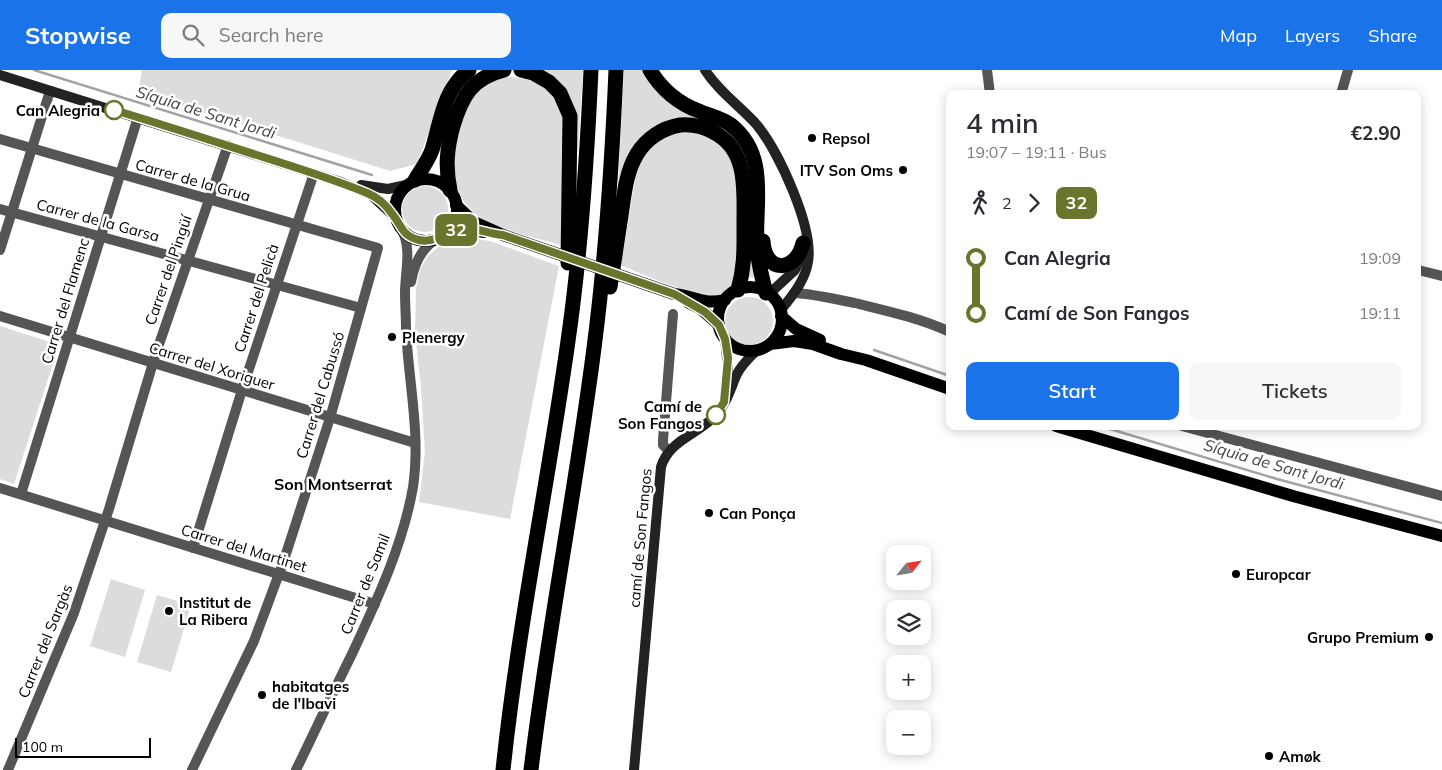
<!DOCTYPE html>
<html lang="en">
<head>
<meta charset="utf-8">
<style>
  :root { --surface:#fff; --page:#f7f7f7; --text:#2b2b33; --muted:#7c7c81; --accent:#1a73e8 }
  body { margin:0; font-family:Mulish,sans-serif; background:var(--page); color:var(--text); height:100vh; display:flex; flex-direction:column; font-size:19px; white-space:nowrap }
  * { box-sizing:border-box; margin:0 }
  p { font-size:16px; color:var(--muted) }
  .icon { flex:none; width:28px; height:28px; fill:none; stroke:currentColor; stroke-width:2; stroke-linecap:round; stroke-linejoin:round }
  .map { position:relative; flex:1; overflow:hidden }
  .panel { position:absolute; left:946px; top:20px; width:475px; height:340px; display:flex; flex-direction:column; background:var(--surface); border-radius:10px; box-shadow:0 2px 12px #0003 }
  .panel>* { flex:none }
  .badge { padding:0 10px; border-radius:8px; font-size:18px; line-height:32px }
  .needle { width:32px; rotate:60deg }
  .buttons { position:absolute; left:886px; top:475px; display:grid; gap:10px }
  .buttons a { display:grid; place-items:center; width:45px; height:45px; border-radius:10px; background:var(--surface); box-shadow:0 2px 12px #0003; font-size:25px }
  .scale { position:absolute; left:15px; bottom:12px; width:136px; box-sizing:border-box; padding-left:5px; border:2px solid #000; border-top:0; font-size:14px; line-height:18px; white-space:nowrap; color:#000; -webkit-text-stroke:4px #fff; paint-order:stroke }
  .map>.badge { position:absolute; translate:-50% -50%; box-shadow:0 0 0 2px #fff }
  .legs { display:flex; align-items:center; gap:8px; height:55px; padding:0 20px; font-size:16px }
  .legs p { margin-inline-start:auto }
  .head { display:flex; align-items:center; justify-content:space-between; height:85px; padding:0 20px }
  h1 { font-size:28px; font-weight:600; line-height:38px }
  .action { display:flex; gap:10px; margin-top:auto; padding:10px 20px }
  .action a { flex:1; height:58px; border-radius:10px; background:var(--accent); color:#fff; font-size:20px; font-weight:600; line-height:58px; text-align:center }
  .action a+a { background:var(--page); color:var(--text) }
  ul { padding:0 20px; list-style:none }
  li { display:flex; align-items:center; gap:18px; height:55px; font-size:19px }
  li i { display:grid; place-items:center; width:8px; height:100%; margin:0 6px; background:currentColor }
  li i::after { content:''; width:12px; height:12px; margin:-6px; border:4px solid; border-radius:50%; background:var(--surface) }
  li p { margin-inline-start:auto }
  li:first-child i { background:linear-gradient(#0000 50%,currentColor 0) }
  li:last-child i { background:linear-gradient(currentColor 50%,#0000 0) }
  header { display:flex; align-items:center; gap:30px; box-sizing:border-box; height:70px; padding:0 25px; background:var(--accent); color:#fff }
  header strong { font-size:24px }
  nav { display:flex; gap:28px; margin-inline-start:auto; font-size:18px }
  .search { width:350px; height:45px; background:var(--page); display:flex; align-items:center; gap:12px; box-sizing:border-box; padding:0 18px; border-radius:10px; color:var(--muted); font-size:19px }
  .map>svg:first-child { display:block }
  .green { fill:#dcdcdc }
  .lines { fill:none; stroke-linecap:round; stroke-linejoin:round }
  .stream { stroke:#a3a3a3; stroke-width:2.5 }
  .street { stroke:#555; stroke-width:10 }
  .secondary { stroke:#222; stroke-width:10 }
  .primary { stroke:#000; stroke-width:12 }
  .highway { stroke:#000; stroke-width:15 }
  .line-1-casing { stroke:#fff; stroke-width:11 }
  .line-1 { stroke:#6b742c; stroke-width:8 }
  .stop-1-dot { fill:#fff; stroke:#6b742c; stroke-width:2.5 }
  .poi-dot { fill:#000; stroke:#fff; stroke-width:2 }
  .labels { text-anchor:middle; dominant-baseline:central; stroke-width:5; stroke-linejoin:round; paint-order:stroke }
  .stop-label { font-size:15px; font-weight:bold; fill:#000; stroke:#fff; text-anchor:end }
  .poi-label { font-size:15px; font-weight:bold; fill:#000; stroke:#fff; text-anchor:start }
  .street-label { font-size:15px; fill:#000; stroke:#fff }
  .water-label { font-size:16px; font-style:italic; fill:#444; stroke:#fff }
  .neighbourhood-label { font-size:16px; font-weight:bold; fill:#000; stroke:#fff }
</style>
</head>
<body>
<header>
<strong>Stopwise</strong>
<div class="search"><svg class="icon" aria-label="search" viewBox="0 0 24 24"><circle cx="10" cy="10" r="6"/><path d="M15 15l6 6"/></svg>Search here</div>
<nav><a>Map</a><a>Layers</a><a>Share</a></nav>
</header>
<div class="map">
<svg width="1442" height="700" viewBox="0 0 1442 700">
  <rect width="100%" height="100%" fill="#fff"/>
  <g class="green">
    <polygon points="142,0 452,0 417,94 390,101 138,22"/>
    <polygon points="540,0 583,0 578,82 575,81 576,61"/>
    <polygon points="624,0 644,0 732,64 747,85 756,208 748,207 749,194 729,66 658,56 617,134"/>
    <path d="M507 7C527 7 548 14 558 33 561 39 562 46 564 53L562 175C537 168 492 159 473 142 447 117 453 87 461 56 464 46 467 34 474 25 482 14 494 10 507 7Z"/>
    <path d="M683 62C705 63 726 74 734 96 740 111 737 143 737 160 737 179 740 200 731 217 729 221 723 224 719 225 698 230 642 204 621 195 624 177 627 159 630 141 636 104 639 68 683 62Z"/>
    <circle cx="425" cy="139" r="23"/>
    <polygon points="462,167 490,171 559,196 510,449 419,432 425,382 421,318 415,262 416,219 420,199 428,186 443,173"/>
    <circle cx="749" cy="251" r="24"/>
    <polygon points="0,256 59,275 14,414 0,409"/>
    <polygon points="111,509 145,520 125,587 90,576"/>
    <polygon points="157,525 191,535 171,602 137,592"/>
  </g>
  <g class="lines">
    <g class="stream">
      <polyline points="34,0 372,105"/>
      <polyline points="874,280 950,306"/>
      <polyline points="1100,356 1277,409 1442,453"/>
    </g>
    <g class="street">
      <polyline points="987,0 990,24"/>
      <polyline points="1341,24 1348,0"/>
      <polyline points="0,69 378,178 330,348 283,493 254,571 192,700"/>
      <polyline points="0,139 361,238"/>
      <polyline points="0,180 50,21"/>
      <polyline points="1418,200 1442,206"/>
      <path d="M411 212C414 194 421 179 436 169"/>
      <path d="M794 223C815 224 834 229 855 233 887 241 920 248 950 262"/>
      <polyline points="0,246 415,373"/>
      <polyline points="1182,356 1442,426"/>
      <polyline points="669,381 663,375 663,370 673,244"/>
      <polyline points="0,418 375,534"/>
      <polyline points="21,424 138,47"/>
      <polyline points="193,478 242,320 314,103"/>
      <polyline points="8,700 74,543 109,439 156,283 228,75"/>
      <path d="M296 700C315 661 333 622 352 584 377 530 403 475 413 417 421 363 408 310 406 258 406 246 405 235 405 223 405 202 412 180 402 160"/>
    </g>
    <g class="secondary">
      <path d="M705 0C719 22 740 36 757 55 779 82 814 158 808 192 805 211 792 226 780 241"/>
      <polyline points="0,5 341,112 371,125 395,147"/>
      <polyline points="361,115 388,119 406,115"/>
      <polyline points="769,224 795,200 802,185"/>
      <polyline points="725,269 728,297 725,324"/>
      <path d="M634 700 661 397C669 370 699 364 716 345 727 333 731 317 737 304 742 294 750 287 757 280"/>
    </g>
    <g class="primary">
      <circle cx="426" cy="140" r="31"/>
      <path d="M456 135 474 152 503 165 674 224C695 226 701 235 725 230"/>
      <polyline points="446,164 464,158 484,162"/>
      <circle cx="750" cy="249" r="32"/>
      <polyline points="689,233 701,239 719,255"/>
      <polyline points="781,246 796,259 820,270"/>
      <polyline points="770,274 794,271 813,274 841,284 866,290 950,319"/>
      <polyline points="1056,356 1293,426 1442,466"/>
    </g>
    <g class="highway">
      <polyline points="521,0 533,3 549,12 560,23 570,46 568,193"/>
      <path d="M650 0C661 19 679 34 699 41 710 46 722 48 731 55 770 86 754 135 757 177 758 193 762 208 766 223"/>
      <path d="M415 110C421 100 428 91 432 80 441 51 443 20 469 0"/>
      <path d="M450 120C445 97 447 78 453 56 462 26 472 8 504 0"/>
      <path d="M763 171C765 204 796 203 803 173"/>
      <path d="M610 217C614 194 617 170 621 146 624 125 626 102 637 84 646 69 662 58 680 55 691 54 702 56 713 62 748 79 744 119 744 152 744 177 745 196 738 220"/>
      <path d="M503 700C518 556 548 414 568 271 581 181 587 90 591 0"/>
      <path d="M531 700C548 559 576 419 594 278 606 186 612 93 616 0"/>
    </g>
  </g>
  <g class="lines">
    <g class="line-1-casing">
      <path id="line-1" d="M114 40C164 55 213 71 263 87 298 98 333 109 367 123 377 127 387 136 393 145 402 156 402 166 419 170 435 174 447 160 462 159 476 157 489 164 503 165L674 224 705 242 719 255 725 269 728 288 724 332 716 345"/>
    </g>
    <use href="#line-1" class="line-1"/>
  </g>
  <g class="stop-1-dot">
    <circle cx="114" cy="40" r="9"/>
    <circle cx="716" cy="345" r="9"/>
  </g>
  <g class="poi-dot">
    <circle cx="812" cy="68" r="5"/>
    <circle cx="903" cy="100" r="5"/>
    <circle cx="392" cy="267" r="5"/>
    <circle cx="709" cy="443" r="5"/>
    <circle cx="1236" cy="504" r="5"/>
    <circle cx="169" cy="541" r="5"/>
    <circle cx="1429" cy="567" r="5"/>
    <circle cx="262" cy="625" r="5"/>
    <circle cx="1269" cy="686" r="5"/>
  </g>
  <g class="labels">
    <g class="stop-label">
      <text x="100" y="40">Can Alegria</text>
      <text x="702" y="336">Camí de<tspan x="702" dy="17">Son Fangos</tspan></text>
    </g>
    <g class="poi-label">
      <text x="822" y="68">Repsol</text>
      <text x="893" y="100" text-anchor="end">ITV Son Oms</text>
      <text x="402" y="267">Plenergy</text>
      <text x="719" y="443">Can Ponça</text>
      <text x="1246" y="504">Europcar</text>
      <text x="179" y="532">Institut de<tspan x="179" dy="17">La Ribera</tspan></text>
      <text x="1419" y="567" text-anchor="end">Grupo Premium</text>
      <text x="272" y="616">habitatges<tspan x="272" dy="17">de l'Ibavi</tspan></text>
      <text x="1279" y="686">Amøk</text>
    </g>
    <g class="street-label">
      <text transform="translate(193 110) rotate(16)">Carrer de la Grua</text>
      <text transform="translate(98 150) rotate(15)">Carrer de la Garsa</text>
      <text transform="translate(168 200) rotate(-71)">Carrer del Pingüí</text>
      <text transform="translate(256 228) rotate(-72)">Carrer del Pelicà</text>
      <text transform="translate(65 231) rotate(-73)">Carrer del Flamenc</text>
      <text transform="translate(212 296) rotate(17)">Carrer del Xoriguer</text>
      <text transform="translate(320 325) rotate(-73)">Carrer del Cabussó</text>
      <text transform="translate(640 468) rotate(-85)">camí de Son Fangos</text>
      <text transform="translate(244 478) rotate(17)">Carrer del Martinet</text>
      <text transform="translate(365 514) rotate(-68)">Carrer de Samil</text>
      <text transform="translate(45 571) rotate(-68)">Carrer del Sargàs</text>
    </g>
    <g class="water-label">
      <text transform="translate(206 42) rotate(17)">Síquia de Sant Jordi</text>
      <text transform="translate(1274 394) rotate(16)">Síquia de Sant Jordi</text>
    </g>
    <g class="neighbourhood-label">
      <text x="333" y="414">Son Montserrat</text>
    </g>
  </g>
</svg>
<div class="buttons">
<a><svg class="needle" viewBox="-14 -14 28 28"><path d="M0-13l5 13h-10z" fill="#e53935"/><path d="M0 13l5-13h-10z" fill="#7c7c81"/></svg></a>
<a><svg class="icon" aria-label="layers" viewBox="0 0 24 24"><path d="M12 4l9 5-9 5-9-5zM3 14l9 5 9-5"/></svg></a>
<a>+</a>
<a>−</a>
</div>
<div class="scale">100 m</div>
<b class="badge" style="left:456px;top:160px;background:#6b742c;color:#fff">32</b>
<section class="panel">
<div class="head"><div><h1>4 min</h1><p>19:07 – 19:11 · Bus</p></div><b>€2.90</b></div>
<div class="legs"><svg class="icon" aria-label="walk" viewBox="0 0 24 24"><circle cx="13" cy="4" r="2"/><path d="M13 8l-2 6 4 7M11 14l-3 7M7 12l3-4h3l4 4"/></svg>2<svg class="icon" aria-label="forward" viewBox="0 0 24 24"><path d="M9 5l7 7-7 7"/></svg><b class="badge" style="background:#6b742c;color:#fff">32</b></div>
<ul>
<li><i style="color:#6b742c"></i><b>Can Alegria</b><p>19:09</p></li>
<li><i style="color:#6b742c"></i><b>Camí de Son Fangos</b><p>19:11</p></li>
</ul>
<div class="action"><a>Start</a><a>Tickets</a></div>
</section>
</div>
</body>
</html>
